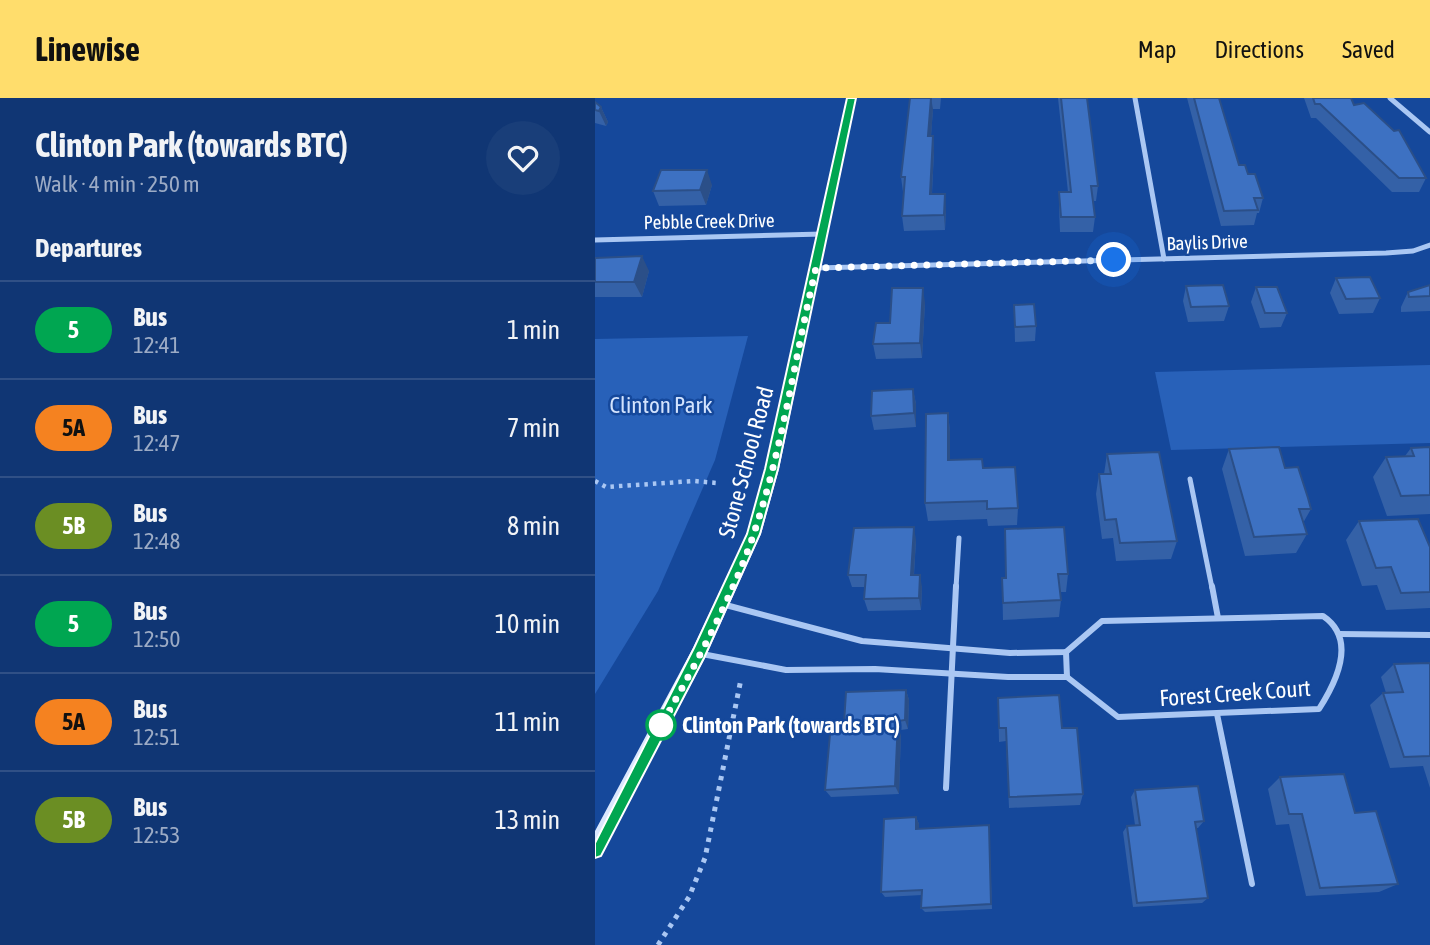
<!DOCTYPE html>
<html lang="en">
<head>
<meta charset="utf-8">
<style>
  :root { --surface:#103674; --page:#193e79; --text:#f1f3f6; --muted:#9cabc5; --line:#305086; --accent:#ffdd6c }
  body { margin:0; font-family:"Asap Condensed",sans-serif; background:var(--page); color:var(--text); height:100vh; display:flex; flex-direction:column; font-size:26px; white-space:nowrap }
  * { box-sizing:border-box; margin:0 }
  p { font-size:23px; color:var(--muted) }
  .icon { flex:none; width:38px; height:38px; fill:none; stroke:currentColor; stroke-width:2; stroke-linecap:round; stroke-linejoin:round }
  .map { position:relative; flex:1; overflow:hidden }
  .details { display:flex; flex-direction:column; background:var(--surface); width:595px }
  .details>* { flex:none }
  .badge { padding:0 14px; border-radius:23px; font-size:24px; line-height:46px }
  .you { position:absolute; width:35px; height:35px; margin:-18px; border:5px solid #fff; border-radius:50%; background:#1a73e8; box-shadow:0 0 0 10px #1a73e833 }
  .map>.badge { position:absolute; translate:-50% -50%; box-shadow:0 0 0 4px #fff }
  h2 { padding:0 35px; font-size:26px; line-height:63px }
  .round { display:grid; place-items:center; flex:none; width:74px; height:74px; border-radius:37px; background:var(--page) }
  .summary { display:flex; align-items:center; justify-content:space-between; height:119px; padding:0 35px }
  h1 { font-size:33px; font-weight:700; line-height:52px }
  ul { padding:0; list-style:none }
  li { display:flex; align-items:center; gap:21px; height:98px; padding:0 35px; border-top:2px solid var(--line) }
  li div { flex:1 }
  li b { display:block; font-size:26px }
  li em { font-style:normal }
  li .badge { min-width:77px; font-weight:700; text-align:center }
  header { display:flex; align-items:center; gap:42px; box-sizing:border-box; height:98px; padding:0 35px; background:var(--accent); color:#111 }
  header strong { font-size:33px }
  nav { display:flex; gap:38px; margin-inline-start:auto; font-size:24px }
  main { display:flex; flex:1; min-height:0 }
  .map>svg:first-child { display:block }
  .green { fill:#2861b9 }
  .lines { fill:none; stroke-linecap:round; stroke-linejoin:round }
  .path-far1 { stroke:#aac7f3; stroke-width:4.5; stroke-dasharray:3.5 5; stroke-linecap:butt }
  .path { stroke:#aac7f3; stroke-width:5; stroke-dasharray:4.5 6; stroke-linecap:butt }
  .service-far1 { stroke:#aac7f3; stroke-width:5 }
  .service { stroke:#aac7f3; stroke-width:6 }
  .minor { stroke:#aac7f3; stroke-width:5 }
  .secondary { fill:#dae7fd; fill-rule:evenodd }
  .wall { fill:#3461a7 }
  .shaded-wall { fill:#2b4f88 }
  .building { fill:#3d71c2; stroke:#2b4f88; stroke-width:2 }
  .line { fill:#00a651; stroke:#fff; stroke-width:2 }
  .walk { stroke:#fff; stroke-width:7; stroke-dasharray:0 12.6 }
  .stop-dot { fill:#fff; stroke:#00a651; stroke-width:3.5 }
  .labels { text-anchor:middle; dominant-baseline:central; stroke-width:5; stroke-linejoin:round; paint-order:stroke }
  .far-street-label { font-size:19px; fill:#fff; stroke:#15489b }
  .park-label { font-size:23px; fill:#d3e3fd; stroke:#15489b }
  .street-label { font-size:23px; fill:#fff; stroke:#15489b }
  .stop-label { font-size:23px; font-weight:bold; fill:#fff; stroke:#15489b; text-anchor:start }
</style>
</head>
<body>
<header>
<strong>Linewise</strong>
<nav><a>Map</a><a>Directions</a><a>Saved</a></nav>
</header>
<main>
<section class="details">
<div class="summary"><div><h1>Clinton Park (towards BTC)</h1><p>Walk · 4 min · 250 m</p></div><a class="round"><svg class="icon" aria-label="heart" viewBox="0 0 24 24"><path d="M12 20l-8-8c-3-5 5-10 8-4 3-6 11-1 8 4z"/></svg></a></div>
<h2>Departures</h2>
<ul>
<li><span class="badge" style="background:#00a651;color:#fff">5</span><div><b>Bus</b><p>12:41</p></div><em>1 min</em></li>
<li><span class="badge" style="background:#f58220;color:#111">5A</span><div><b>Bus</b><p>12:47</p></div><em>7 min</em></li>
<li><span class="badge" style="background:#6b8e23;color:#fff">5B</span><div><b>Bus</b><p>12:48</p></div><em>8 min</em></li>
<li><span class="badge" style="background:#00a651;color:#fff">5</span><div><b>Bus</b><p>12:50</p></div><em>10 min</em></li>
<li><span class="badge" style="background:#f58220;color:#111">5A</span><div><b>Bus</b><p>12:51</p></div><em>11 min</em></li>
<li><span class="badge" style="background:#6b8e23;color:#fff">5B</span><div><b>Bus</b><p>12:53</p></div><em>13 min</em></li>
</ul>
</section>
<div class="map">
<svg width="835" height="847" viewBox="0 0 835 847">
  <rect width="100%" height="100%" fill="#15489b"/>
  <g class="green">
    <polygon points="153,238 120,362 63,493 0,596 0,241"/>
    <polygon points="835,267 835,345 576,352 560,274"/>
  </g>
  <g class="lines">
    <polyline class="path-far1" points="0,383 11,389 99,383 122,385"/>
    <polyline class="path" points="63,847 94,799 110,760 146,581"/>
    <g class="service-far1">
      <polyline points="595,381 617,490"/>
      <polyline points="361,490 364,440"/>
    </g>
    <g class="service">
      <polyline points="617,488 623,520"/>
      <polyline points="744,536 835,537"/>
      <polyline points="471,554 472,579"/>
      <path d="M107 556 191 572 280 571 413 579H472L523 619 724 611C742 583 762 541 728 518L507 523 471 554 415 555 267 543 127 506"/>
      <polyline points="622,616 657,786"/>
      <polyline points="351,690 361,488"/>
    </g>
    <g class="minor">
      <polyline points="540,0 569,161"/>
      <polyline points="795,0 835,34"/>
      <polyline points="0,142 228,136"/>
      <polyline points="221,170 791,155 818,153 835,147"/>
    </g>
    <polygon class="secondary" points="252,0 260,0 184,371 166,436 110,560 6,757 0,760 0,733 98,550 152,436 170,371"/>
  </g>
  <g class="wall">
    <polygon points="315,0 346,0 345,11 338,11 336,38 338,38 339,53 337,96 351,111 350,132 309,133 307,118 309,94 308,94 306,79"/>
    <polygon points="463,0 492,0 503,88 501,103 498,103 500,119 498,134 465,134 464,109 464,94 473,94"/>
    <polygon points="592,0 624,0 644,67 653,76 668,100 664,115 662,115 659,127 626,128"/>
    <polygon points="709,0 756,0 759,7 831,80 824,94 797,94 721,20 716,20"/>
    <polygon points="0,4 6,9 13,24 11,28 0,25"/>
    <polygon points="117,87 111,107 64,108 58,93"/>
    <polygon points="0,160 54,173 47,199 0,199"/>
    <polygon points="741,180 785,200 778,215 744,216 735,195"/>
    <polygon points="835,187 835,213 806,214 806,209 813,194"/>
    <polygon points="591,188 634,208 629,223 593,224 588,203"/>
    <polygon points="661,189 692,215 686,229 665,230 656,204"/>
    <polygon points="330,205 327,260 281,261 278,246"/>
    <polygon points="419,207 441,228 440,243 420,244"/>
    <polygon points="318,291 321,306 321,329 279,332 276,318"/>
    <polygon points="353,315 355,334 355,362 388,370 423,410 422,427 393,428 392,421 333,423 330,405"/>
    <polygon points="835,349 835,416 792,418 778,379 791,359 810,358 816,350"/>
    <polygon points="634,351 690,370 716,411 708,425 712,436 701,455 650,458 627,371"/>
    <polygon points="512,356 582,443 576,461 521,463 518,440 507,441 501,396 504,376 509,376"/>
    <polygon points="764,423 835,449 835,510 791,512 782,487 767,488 751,442"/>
    <polygon points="321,442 319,477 327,489 326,512 273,513 269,501 270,489 257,489 253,477"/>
    <polygon points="473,476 471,494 465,494 466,502 464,519 408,522 407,480"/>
    <polygon points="835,565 835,690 828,668 795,670 775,607 788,595 791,595 786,579 799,566"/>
    <polygon points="311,592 314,602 313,631 306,632 304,696 236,699 230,692 249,625"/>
    <polygon points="403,600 467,630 488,696 485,707 414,710 411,643 404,644"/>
    <polygon points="685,679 760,715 803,786 784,794 711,798 694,726 681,727 673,691"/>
    <polygon points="540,692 609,723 603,730 601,730 613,800 607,805 538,809 528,734 532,728 540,727 536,699"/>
    <polygon points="321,719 324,726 324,731 394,727 397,811 330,814 326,810 327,797 290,799 286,794"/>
  </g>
  <g class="shaded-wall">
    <polygon points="336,0 338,11 335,53 333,38"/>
    <polygon points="6,9 13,24 11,28 4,13"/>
    <polygon points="338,38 339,53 336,111 335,96"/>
    <polygon points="112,72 117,87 111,107 105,92"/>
    <polygon points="350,96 351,111 350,132 349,117"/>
    <polygon points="47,158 54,173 47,199 39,184"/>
    <polygon points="328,190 330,205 327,260 325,245"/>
    <polygon points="318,291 321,306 321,329 319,315"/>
    <polygon points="353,315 355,334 355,380 353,362"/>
    <polygon points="319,429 321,442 318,489 316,477"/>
    <polygon points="325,477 327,489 326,512 324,500"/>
    <polygon points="311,592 314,602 313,631 310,622"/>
    <polygon points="303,623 306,632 304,696 300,688"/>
    <polygon points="321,719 324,726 324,738 321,731"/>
  </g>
  <g class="building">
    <polygon points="315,0 336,0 333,38 338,38 335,96 350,96 349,117 307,118 310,79 306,79"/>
    <polygon points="466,0 492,0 503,88 496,88 500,119 466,119 464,94 476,94"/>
    <polygon points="599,0 624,0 644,67 650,67 653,76 660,76 668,100 659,100 663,112 629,113"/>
    <polygon points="718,0 756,0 759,7 769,5 799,33 804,32 831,80 804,80 725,6 720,6"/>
    <polygon points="0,4 6,9 4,13 0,12"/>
    <polygon points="66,72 112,72 105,92 58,93"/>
    <polygon points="47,158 39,184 0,184 0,160"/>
    <polygon points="775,179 785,200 751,201 741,180"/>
    <polygon points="628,187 634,208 596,209 591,188"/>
    <polygon points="835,187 835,198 814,199 813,194"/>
    <polygon points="661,189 682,189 692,215 670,215"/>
    <polygon points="297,190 328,190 325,245 278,246 281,225 295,225"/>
    <polygon points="439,206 441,228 420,229 419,207"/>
    <polygon points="318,291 319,315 276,318 277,293"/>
    <polygon points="353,315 353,362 387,361 388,370 420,369 423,410 392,411 392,403 330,405 331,316"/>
    <polygon points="684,349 690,370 703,369 713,400 716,411 704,411 712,436 659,439 634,351"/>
    <polygon points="835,349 835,397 806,398 791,359 819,358 816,350"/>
    <polygon points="564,354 582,443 525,445 521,421 510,422 504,376 516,376 512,356"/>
    <polygon points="823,421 835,449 835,494 806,495 796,469 781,470 764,423"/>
    <polygon points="319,429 316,477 325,477 324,500 269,501 271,477 253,477 259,430"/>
    <polygon points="469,429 473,476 463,476 466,502 408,505 407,480 411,480 410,431"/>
    <polygon points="835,565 835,658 809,659 788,595 808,594 799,566"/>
    <polygon points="311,592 310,622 303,623 300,688 230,692 236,625 249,625 251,594"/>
    <polygon points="464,597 467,630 482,630 488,696 414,699 411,630 404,630 403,600"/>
    <polygon points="749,676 760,715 781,713 803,786 725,790 707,716 694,716 685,679"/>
    <polygon points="603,688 609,723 600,724 613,800 542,805 532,728 545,727 540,692"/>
    <polygon points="321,719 321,731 394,727 396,806 326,810 327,792 286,794 289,721"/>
  </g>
  <polygon class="line" points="252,0 261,0 183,371 165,436 109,560 6,758 0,760 0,745 99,550 152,436 170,371"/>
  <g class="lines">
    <path class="walk" d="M66 627 61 636C95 577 138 499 159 435 188 349 200 258 221 170L519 162"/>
  </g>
  <circle class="stop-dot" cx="66" cy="627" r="14"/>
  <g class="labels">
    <g class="far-street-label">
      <text transform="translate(114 123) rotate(-1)">Pebble Creek Drive</text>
      <text transform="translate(612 144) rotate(-2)">Baylis Drive</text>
    </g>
    <g class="park-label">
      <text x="66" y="307">Clinton Park</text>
    </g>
    <g class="street-label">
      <text transform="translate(151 364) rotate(-75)">Stone School Road</text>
      <text transform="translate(640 595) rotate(-4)">Forest Creek Court</text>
    </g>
    <g class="stop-label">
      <text x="87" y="627">Clinton Park (towards BTC)</text>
    </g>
  </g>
</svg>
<div class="you" style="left:519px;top:162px"></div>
</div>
</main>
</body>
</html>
